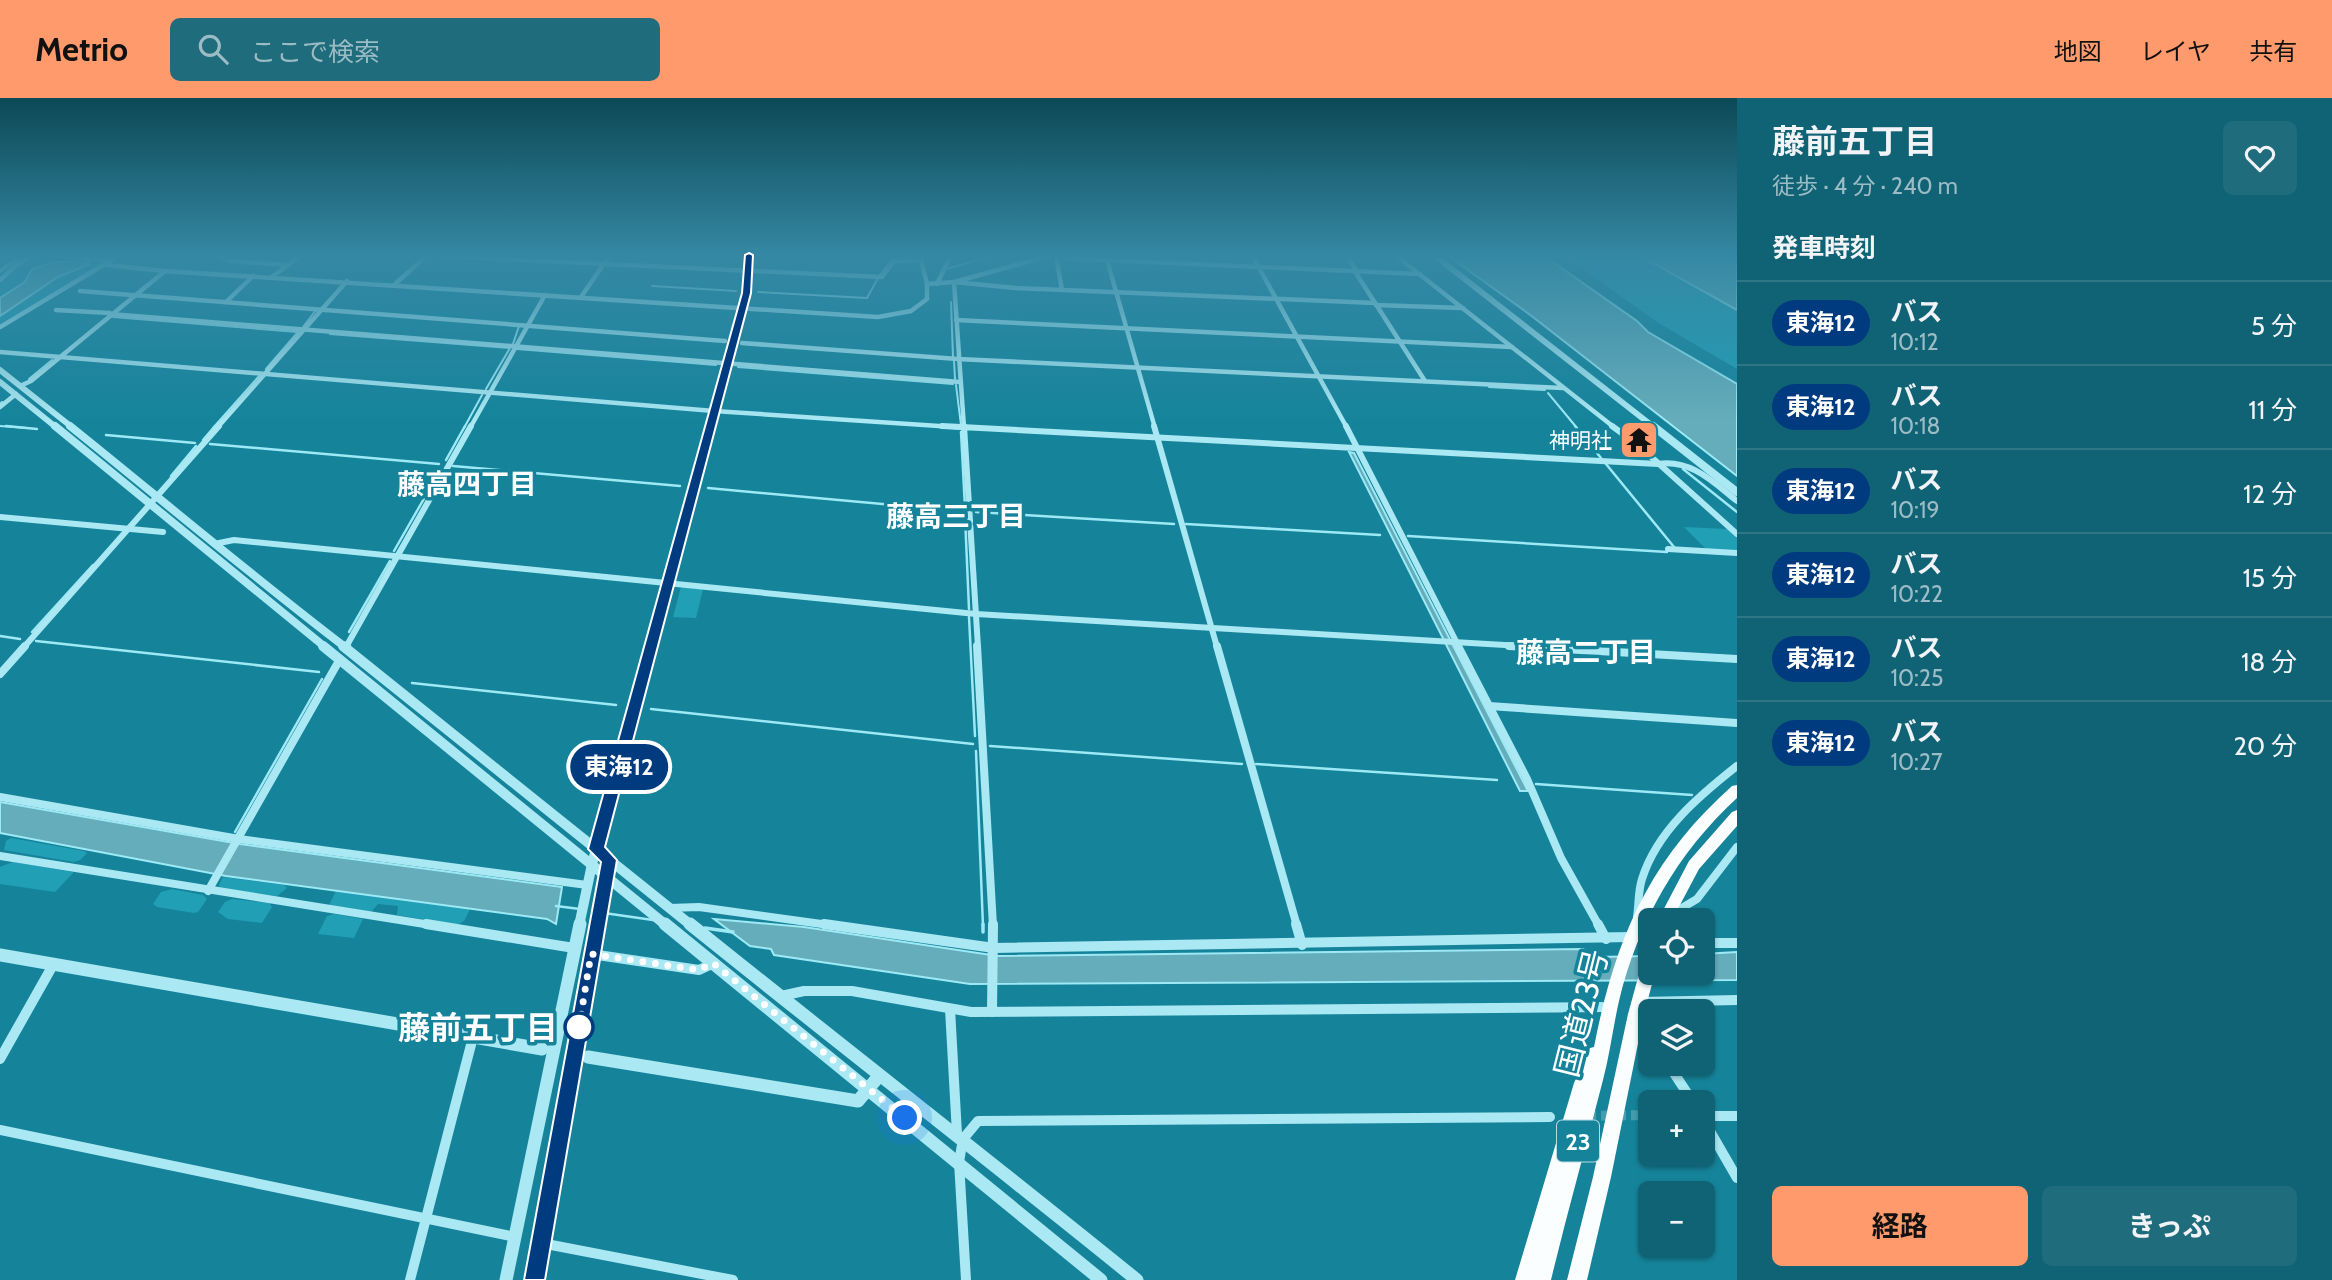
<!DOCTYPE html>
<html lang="ja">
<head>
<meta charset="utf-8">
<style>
  :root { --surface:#106374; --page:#1e6c7c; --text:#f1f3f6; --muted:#9cbcc5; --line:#307786; --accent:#ff9a6c }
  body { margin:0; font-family:Cabin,"Noto Sans JP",sans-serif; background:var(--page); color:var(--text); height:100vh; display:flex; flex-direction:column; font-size:26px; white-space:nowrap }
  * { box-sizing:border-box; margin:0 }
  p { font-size:23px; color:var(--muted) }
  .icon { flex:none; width:38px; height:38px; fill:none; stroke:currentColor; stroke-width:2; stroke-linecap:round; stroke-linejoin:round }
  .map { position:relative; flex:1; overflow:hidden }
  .drawer { display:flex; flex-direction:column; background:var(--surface); width:595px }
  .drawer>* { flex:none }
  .badge { padding:0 14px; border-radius:23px; font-size:24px; line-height:46px }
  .buttons { position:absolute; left:1638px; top:810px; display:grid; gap:14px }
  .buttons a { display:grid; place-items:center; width:77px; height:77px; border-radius:10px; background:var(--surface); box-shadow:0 2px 5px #0004; font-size:35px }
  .you { position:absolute; width:35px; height:35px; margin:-18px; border:5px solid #fff; border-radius:50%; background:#1a73e8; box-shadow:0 0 0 10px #1a73e833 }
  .map>.badge { position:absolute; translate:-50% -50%; box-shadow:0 0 0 4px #fff }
  h2 { padding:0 35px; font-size:26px; line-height:63px }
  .round { display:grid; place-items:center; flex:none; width:74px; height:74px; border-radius:10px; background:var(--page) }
  .headline { display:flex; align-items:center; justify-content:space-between; height:119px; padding:0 35px }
  h1 { font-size:33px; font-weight:700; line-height:52px }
  .button { display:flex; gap:14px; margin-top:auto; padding:14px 35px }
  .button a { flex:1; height:80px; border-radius:10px; background:var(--accent); color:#111; font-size:28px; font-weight:700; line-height:80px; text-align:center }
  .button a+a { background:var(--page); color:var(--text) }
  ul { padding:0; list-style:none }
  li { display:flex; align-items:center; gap:21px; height:84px; padding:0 35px; border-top:2px solid var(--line) }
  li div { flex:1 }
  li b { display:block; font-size:26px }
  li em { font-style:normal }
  li .badge { min-width:77px; font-weight:700; text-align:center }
  header { display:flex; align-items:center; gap:42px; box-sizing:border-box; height:98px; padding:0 35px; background:var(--accent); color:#111 }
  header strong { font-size:33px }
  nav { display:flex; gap:38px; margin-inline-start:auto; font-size:24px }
  .search { width:490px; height:63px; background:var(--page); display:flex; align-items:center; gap:18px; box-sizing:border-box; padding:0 24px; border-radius:10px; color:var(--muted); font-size:26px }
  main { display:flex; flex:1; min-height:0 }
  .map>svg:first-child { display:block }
  .green { fill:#219fb5 }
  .water { fill:#66adbb; stroke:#9de9f5; stroke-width:2 }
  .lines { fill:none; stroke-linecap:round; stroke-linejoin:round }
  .stream-far2 { stroke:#9de9f5; stroke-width:2 }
  .stream-far1 { stroke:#9de9f5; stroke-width:2.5 }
  .stream { stroke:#9de9f5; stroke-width:3.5 }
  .minor-tunnel { stroke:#449daf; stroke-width:10; stroke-dasharray:10 5; stroke-linecap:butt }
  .minor-far3 { stroke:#aae8f3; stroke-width:4.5 }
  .minor-far2 { stroke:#aae8f3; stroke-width:6 }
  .minor-far1 { stroke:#aae8f3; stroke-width:8 }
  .minor { stroke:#aae8f3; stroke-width:10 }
  .tertiary-far3 { stroke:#aae8f3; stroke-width:6 }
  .tertiary-far2 { stroke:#aae8f3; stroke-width:8 }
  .tertiary-far1 { stroke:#aae8f3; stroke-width:10 }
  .tertiary { stroke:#aae8f3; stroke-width:13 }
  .trunk { fill:#fafeff; fill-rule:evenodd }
  .line { fill:#003b80; stroke:#fff; stroke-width:2 }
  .walk { stroke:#fff; stroke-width:7; stroke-dasharray:0 12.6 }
  .stop-dot { fill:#fff; stroke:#003b80; stroke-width:3.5 }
  .labels { text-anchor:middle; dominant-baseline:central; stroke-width:7; stroke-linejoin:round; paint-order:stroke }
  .far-poi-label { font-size:21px; fill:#fff; stroke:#15849b; text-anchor:end }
  .shield { fill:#15849b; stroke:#b9dae1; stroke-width:2 }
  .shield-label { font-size:24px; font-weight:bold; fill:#fff }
  .neighbourhood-label { font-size:28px; font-weight:bold; fill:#fff; stroke:#15849b }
  .near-street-label { font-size:32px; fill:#fff; stroke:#15849b }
  .near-stop-label { font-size:32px; font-weight:bold; fill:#fff; stroke:#15849b; text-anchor:end }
</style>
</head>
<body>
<header>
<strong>Metrio</strong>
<div class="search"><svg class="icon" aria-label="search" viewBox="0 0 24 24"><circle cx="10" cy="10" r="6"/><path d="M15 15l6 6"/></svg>ここで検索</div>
<nav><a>地図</a><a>レイヤ</a><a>共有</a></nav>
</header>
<main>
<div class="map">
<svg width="1737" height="1182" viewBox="0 0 1737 1182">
  <rect width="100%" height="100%" fill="#15849b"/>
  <g class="green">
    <polygon points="1563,157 1639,157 1737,212 1737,271 1657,224"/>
    <polygon points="33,159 58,163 30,173 25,183 0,200 0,185 20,166"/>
    <polygon points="96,163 102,166 97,171 0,226 0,218 58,179"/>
    <polygon points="1684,429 1727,431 1737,439 1737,453 1706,451"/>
    <polygon points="681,489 703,491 696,520 673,519"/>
    <polygon points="11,740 84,753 87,755 80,762 74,764 4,752 6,743"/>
    <polygon points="13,764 73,774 73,775 55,794 0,786 0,769"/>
    <polygon points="223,779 284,787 287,790 277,798 221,792 219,787"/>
    <polygon points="172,791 203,797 207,801 198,814 194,815 157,809 153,806 161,794"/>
    <polygon points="336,793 470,811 464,823 457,827 397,817 398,808 378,806 371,814 329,807"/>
    <polygon points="232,801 269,805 272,809 262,825 228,821 218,814 225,804"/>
    <polygon points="334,816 363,821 354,840 318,836 327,818"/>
  </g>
  <g class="water">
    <polygon points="85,157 99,157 86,166 90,166 58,179 0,218 0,200 25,184 32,171 54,164 76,163"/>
    <polygon points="1447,157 1543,157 1637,223 1648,234 1737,286 1737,378 1529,216"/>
    <polygon points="1639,157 1737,157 1737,212 1642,159"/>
    <polygon points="1349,354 1354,355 1528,693 1520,693"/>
    <polygon points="0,704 240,746 562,789 556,826 547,821 226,778 0,735"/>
    <polygon points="714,821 804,829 998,858 1583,851 1595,859 1650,858 1650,875 1703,875 1703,856 1737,854 1737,882 970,886 774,857 771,851 750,848"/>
  </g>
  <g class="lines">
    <g class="stream-far2">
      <polyline points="946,171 997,157"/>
      <polyline points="880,177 892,161"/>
      <polyline points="652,188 736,193"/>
      <polyline points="758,194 867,200 878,180"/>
      <polyline points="951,204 953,259"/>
      <polyline points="113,219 298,234"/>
      <polyline points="303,229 316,212"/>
      <polyline points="330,236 510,250 486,291"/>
      <polyline points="513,246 519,228"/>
      <polyline points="517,251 716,267"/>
      <polyline points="954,263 955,281"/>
      <polyline points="738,269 953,286"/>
      <polyline points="266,271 298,234"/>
      <polyline points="29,281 52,262"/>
      <polyline points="956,287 961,327"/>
      <polyline points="1489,289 1545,292"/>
      <polyline points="1548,295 1577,330"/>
      <polyline points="0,306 2,304"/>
      <polyline points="0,328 27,330"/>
      <polyline points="213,330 259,278"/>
      <polyline points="464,330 482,297"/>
    </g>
    <g class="stream-far1">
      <polyline points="6,328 37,331"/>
      <polyline points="1575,328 1601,360"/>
      <polyline points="961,334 965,410"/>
      <polyline points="106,337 195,345"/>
      <polyline points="203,342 215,328"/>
      <polyline points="210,346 439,366"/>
      <polyline points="446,362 465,328"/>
      <polyline points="1606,366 1674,449"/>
      <polyline points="453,368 680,388"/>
      <polyline points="1683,371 1737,414"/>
      <polyline points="171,378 196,348"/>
      <polyline points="708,390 959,413"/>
      <polyline points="976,414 1174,426"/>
      <polyline points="965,418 969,511"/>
      <polyline points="1186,426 1380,437"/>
      <polyline points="1408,438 1667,454"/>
      <polyline points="394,453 441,371"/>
      <polyline points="969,519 975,638"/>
      <polyline points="32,534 93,467"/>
      <polyline points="349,534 390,463"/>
      <polyline points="0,538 20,541"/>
      <polyline points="36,543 319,574"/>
      <polyline points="412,585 616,607"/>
      <polyline points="651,611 973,646"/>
      <polyline points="990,648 1242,666"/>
      <polyline points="976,653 983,828"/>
      <polyline points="1256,666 1497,682"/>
      <polyline points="1536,686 1692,697"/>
      <polyline points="235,734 322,581"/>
      <polyline points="556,808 580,811"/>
      <polyline points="604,815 653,822"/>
    </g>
    <g class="stream">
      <polyline points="983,826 983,834"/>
      <polyline points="705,830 733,834"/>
    </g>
    <polyline class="minor-tunnel" points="1586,1018 1650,1017"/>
    <g class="minor-far3">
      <polyline points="50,157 107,162 107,167 165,173 878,219 911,213 927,201 927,186 921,162 924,157"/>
      <polyline points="222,157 218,159 232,163 288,167"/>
      <polyline points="420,157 882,179 894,163 921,162"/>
      <polyline points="1252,157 1347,330"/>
      <polyline points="1346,157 1356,172"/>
      <polyline points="1395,157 1615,330"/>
      <polyline points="0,158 28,157"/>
      <polyline points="1056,158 1062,192"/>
      <polyline points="1056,160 1108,162"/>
      <polyline points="1354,172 1425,283"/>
      <polyline points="0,173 17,161"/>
      <polyline points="273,178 302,157"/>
      <polyline points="0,182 16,167 34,157"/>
      <polyline points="954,184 964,330"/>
      <polyline points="954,184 1016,190 1375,205"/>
      <polyline points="927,186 954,184 1052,157"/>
      <polyline points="937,186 951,157"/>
      <polyline points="394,187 427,157"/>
      <polyline points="80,193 132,197"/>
      <polyline points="133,197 725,243"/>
      <polyline points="581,199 610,157"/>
      <polyline points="226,204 253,178"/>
      <polyline points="1376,207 1463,210"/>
      <polyline points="56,212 110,215"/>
      <polyline points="110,216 960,284"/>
      <polyline points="956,222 1512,249"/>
      <polyline points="0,229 120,157"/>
      <polyline points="742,245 958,261 1563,290"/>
      <polyline points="0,254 714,313 969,330"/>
      <polyline points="20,288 31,283 165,173"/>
      <polyline points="0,309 16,296"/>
      <polyline points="217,330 347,183"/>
      <polyline points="470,330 545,197"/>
      <polyline points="1155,330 1107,162 1420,176"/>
    </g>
    <g class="minor-far2">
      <path d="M942 328 1658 366C1691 361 1713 384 1737 403"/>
      <polyline points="964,328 978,549"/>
      <polyline points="1154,328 1217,549"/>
      <polyline points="1346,328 1459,549"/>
      <polyline points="1612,328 1638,347 1737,436"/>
      <polyline points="0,419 163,434"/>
      <polyline points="214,446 234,442 976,516 1538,549"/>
      <polyline points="1668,451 1737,455"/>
      <polyline points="24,549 219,328"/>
      <polyline points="346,549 471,328"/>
    </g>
    <g class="minor-far1">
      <polyline points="977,548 993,828"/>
      <polyline points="1217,548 1297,828"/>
      <polyline points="1458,548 1527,681 1561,760 1599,828"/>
      <polyline points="1509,548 1737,561"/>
      <polyline points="346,550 347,548"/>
      <polyline points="0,576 25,548"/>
      <polyline points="1489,608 1737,625"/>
      <polyline points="0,699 239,741 587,787"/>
      <polyline points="0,758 437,828"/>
      <polyline points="208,793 340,561"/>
      <polyline points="669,810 699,809 836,828"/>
      <polyline points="1670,817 1697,801 1737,749"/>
      <path d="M1637 819C1639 806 1638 793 1642 781 1657 733 1699 698 1737 668"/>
    </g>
    <g class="minor">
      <polyline points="426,826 574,850"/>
      <polyline points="824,826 994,850 1631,839"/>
      <polyline points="1296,826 1302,847"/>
      <polyline points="1598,826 1606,841"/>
      <polyline points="1703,845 1737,845"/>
      <polyline points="591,856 699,872 714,865"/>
      <polyline points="781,898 804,893 852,893 971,914 1610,909"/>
      <polyline points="1640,904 1737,902"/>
      <polyline points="950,911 957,1036"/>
      <polyline points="992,914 993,826"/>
      <polyline points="1638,919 1650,938"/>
      <polyline points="0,961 53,867"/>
      <polyline points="1668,966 1693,1004"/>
      <polyline points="1703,1018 1737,1018"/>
      <polyline points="1703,1021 1737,1080"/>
      <polyline points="0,1032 515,1139"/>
      <polyline points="541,1145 733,1182"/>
      <polyline points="410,1182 473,939"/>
      <polyline points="966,1182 959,1064 963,1041 978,1023 1550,1019"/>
    </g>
    <g class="tertiary-far3">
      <polyline points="1434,157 1655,330"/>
      <polyline points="0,272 73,330"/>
      <polyline points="0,284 57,330"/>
      <polyline points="710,330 747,195 749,157"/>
    </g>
    <g class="tertiary-far2">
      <polyline points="55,328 325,549"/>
      <path d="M70 328C162 402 252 478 345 549"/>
      <polyline points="1653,328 1737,394"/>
      <polyline points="651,549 711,328"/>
    </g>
    <g class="tertiary-far1">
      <polyline points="323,548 667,828"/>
      <polyline points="343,548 692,828"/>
      <polyline points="579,828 592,766 651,548"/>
      <polyline points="597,828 607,772"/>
    </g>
    <g class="tertiary">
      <polyline points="665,826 1101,1182"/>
      <path d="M690 826C839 946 989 1062 1137 1182"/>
      <polyline points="0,857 542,951"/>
      <polyline points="588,959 858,1003 879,978"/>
      <polyline points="506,1182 580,826"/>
      <polyline points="535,1182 597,826"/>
    </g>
    <g class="trunk">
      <path d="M1737 687V700C1677 755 1638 824 1619 903 1613 929 1610 956 1603 982 1586 1049 1567 1115 1551 1182H1515L1574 985 1590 950 1594 949C1615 841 1649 762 1732 688Z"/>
      <polygon points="1737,712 1737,728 1699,771 1672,822 1658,822 1689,763 1732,714"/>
      <polygon points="1650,858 1650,875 1655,875 1644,916 1611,1079 1587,1182 1567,1182 1593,1079 1628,916 1642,865 1645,860"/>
    </g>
  </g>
  <linearGradient id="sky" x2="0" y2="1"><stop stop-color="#0c4955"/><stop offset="0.49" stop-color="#3588a4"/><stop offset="1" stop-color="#3588a4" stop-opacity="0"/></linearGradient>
  <rect width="1737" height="323" fill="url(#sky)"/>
  <polygon class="line" points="749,155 753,157 751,195 605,749 617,762 545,1182 524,1182 601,764 588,751 742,195 745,157"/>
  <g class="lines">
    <polyline class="walk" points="579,929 578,935 591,856 699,872 713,865 905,1020"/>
  </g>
  <defs>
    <g id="temple-square" transform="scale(2.0125)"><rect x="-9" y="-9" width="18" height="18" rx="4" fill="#ff9a6c" stroke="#15849b"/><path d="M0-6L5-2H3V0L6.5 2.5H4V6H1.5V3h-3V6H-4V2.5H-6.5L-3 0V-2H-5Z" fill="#111"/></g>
  </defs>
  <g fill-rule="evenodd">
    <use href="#temple-square" x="1639" y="342"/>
  </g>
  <circle class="stop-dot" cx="579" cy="929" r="14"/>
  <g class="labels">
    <g class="far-poi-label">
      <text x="1612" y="342">神明社</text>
    </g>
    <rect class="shield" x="1557" y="1022.5" width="42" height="41" rx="5"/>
    <g class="shield-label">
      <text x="1578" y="1043">23</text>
    </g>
    <g class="neighbourhood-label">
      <text x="467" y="386">藤高四丁目</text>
      <text x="956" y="418">藤高三丁目</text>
      <text x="1586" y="554">藤高二丁目</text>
    </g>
    <g class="near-street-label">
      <text transform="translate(1581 915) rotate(-76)">国道23号</text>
    </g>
    <g class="near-stop-label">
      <text x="558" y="929">藤前五丁目</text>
    </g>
  </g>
</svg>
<div class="buttons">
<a><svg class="icon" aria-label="locate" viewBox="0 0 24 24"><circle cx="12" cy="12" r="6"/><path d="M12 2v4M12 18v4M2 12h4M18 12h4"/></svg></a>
<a><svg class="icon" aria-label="layers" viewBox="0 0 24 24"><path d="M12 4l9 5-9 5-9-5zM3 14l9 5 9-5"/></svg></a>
<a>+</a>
<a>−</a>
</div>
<div class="you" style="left:905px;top:1020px"></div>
<b class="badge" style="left:619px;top:669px;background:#003b80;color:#fff">東海12</b>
</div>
<section class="drawer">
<div class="headline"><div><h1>藤前五丁目</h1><p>徒歩 · 4 分 · 240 m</p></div><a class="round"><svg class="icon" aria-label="heart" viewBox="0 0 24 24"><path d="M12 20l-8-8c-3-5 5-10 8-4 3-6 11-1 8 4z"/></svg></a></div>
<h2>発車時刻</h2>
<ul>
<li><span class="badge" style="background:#003b80;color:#fff">東海12</span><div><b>バス</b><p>10:12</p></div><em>5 分</em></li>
<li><span class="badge" style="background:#003b80;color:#fff">東海12</span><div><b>バス</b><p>10:18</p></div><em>11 分</em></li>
<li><span class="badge" style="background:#003b80;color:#fff">東海12</span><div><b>バス</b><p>10:19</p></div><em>12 分</em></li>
<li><span class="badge" style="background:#003b80;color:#fff">東海12</span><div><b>バス</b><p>10:22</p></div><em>15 分</em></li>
<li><span class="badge" style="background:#003b80;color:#fff">東海12</span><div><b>バス</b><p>10:25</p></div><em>18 分</em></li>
<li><span class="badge" style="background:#003b80;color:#fff">東海12</span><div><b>バス</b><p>10:27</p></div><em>20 分</em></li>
</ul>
<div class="button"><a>経路</a><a>きっぷ</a></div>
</section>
</main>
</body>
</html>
